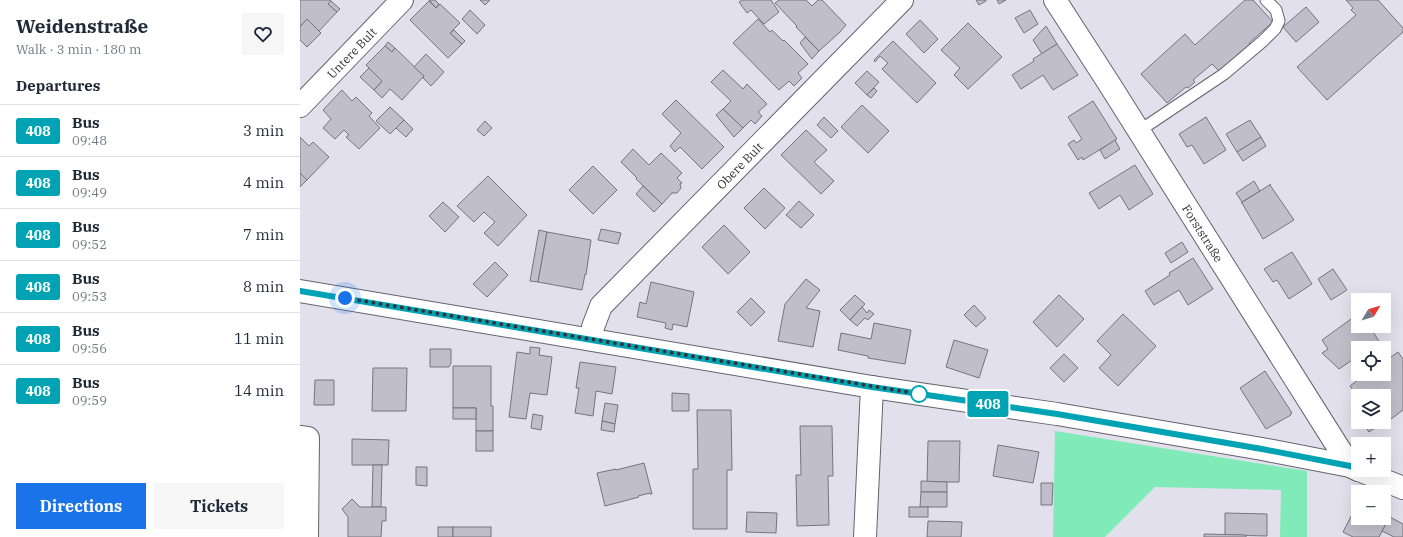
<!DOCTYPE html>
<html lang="en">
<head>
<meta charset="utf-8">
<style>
  :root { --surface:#fff; --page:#f6f6f7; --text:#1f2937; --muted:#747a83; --line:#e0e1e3; --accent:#1a73e8 }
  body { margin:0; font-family:"IBM Plex Serif",serif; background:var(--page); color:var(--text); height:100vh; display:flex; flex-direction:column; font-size:15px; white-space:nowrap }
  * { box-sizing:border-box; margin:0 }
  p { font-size:13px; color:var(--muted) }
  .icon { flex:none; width:22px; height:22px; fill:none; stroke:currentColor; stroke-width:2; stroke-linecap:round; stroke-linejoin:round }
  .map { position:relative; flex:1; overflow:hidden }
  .details { display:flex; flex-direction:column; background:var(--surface); width:300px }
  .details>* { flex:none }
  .badge { padding:0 8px; border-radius:3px; font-size:14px; line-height:26px }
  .needle { width:26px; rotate:52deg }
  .buttons { position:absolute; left:1051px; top:293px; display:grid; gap:8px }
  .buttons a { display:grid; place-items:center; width:40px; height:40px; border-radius:0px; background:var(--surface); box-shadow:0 4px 16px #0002; font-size:20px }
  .you { position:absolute; width:20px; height:20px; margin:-10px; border:3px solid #fff; border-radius:50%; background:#1a73e8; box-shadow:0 0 0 6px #1a73e833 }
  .map>.badge { position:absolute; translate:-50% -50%; box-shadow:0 0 0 2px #fff }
  h2 { padding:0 16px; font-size:15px; line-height:36px }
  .round { display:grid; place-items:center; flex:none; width:42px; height:42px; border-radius:0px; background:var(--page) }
  .head { display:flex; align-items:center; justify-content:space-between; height:68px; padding:0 16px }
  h1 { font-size:19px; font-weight:700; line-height:30px }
  .primary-button { display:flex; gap:8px; margin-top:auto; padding:8px 16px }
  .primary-button a { flex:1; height:46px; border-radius:0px; background:var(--accent); color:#fff; font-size:16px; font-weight:700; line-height:46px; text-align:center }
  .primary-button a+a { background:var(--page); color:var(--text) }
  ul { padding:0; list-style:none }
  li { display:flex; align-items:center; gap:12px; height:52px; padding:0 16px; border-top:1px solid var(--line) }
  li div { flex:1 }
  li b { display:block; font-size:15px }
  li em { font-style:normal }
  li .badge { min-width:44px; font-weight:700; text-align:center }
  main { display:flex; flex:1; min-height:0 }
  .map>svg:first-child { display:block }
  .green { fill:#80ebb9 }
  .building { fill:#c0beca; stroke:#75747f }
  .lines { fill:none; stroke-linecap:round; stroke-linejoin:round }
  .lane-casing { stroke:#64636d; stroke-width:13 }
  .street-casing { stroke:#64636d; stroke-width:24 }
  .secondary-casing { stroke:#64636d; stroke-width:24 }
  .lane { stroke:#fff; stroke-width:11 }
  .street { stroke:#fff; stroke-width:22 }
  .secondary { stroke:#fff; stroke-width:22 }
  .line-casing { stroke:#fff; stroke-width:9 }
  .line { stroke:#00a3b4; stroke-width:6 }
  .walk { stroke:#333337; stroke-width:4; stroke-dasharray:0 7.2 }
  .stop-dot { fill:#fff; stroke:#00a3b4; stroke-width:2 }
  .labels { text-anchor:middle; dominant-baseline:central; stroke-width:4; stroke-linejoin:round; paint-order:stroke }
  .street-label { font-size:12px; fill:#333337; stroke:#efedf9 }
</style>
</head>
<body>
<main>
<section class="details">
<div class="head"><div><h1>Weidenstraße</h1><p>Walk · 3 min · 180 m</p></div><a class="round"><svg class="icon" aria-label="heart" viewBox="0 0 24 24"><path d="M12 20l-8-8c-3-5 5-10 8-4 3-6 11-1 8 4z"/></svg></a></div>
<h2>Departures</h2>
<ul>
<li><span class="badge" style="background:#00a3b4;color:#fff">408</span><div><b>Bus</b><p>09:48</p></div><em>3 min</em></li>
<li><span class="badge" style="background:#00a3b4;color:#fff">408</span><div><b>Bus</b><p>09:49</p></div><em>4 min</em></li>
<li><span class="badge" style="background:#00a3b4;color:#fff">408</span><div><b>Bus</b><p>09:52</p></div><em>7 min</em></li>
<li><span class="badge" style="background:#00a3b4;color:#fff">408</span><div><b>Bus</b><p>09:53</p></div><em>8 min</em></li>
<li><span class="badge" style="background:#00a3b4;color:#fff">408</span><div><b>Bus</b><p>09:56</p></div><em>11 min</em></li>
<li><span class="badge" style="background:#00a3b4;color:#fff">408</span><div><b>Bus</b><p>09:59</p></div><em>14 min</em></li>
</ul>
<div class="primary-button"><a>Directions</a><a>Tickets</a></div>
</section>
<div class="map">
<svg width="1103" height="537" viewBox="0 0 1103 537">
  <rect width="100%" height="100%" fill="#e1e0ec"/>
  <polygon class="green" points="755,431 1007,471 1007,537 980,537 981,490 855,487 805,537 753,537"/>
  <g class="building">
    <polygon points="0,0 30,0 31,1 28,4 37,12 19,31 7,19 0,27"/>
    <polygon points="129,0 135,0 139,4 136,8"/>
    <polygon points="180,0 190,0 185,5"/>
    <polygon points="442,0 471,0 479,12 464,24 451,10 447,13 439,2"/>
    <polygon points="479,0 506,0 512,6 518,0 522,0 546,25 539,33 519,51 496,27 497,26 475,3"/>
    <polygon points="676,0 686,0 686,1 679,5"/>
    <polygon points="697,0 706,0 699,4"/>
    <polygon points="945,0 953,0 973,22 949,43 951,45 944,51 943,50 919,71 912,64 893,80 895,82 888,88 886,87 867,103 841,74 885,34 895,45"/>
    <polygon points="1046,0 1078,0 1103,28 1103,32 1027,100 997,67 1056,15 1051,10 1053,8"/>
    <polygon points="31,1 40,9 37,12 28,4"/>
    <polygon points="129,1 136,8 140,4 160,23 150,33 162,44 148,58 110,20"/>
    <polygon points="1006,7 1019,22 996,42 983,27"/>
    <polygon points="170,10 185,25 177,34 162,19"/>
    <polygon points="730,10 738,24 724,33 715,18"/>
    <polygon points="7,19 21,33 7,47 0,40 0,27"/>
    <polygon points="458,19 470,32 472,30 483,41 484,40 508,64 498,73 502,78 494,86 489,81 479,90 433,43"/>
    <polygon points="620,20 638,39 624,53 606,34"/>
    <polygon points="668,23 702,57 668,89 654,75 660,68 641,50"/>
    <polygon points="746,26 757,44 742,54 733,40"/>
    <polygon points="154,30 165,41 162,44 150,33"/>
    <polygon points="505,37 519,51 512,59 500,43"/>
    <polygon points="593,41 636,83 617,103 582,69 588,63 580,56 575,62 574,60"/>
    <polygon points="88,42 95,48 92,52 85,46"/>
    <polygon points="757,44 778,75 753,90 743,75 721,89 712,75 734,61 733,59"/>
    <polygon points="85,46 92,52 95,48 124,76 102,100 90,89 82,98 74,90 82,81 66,65"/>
    <polygon points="126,54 144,72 131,86 123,78 124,76 114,67"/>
    <polygon points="69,68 82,81 74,90 60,77"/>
    <polygon points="423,70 443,89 447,84 467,104 458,112 462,116 455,124 451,120 443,128 423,109 431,101 411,82"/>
    <polygon points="567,71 579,82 567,95 555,83"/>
    <polygon points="574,88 577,91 571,98 567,95"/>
    <polygon points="42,90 52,101 56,97 72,113 69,116 80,128 59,149 46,137 49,135 44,130 35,139 23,128 31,119 23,110"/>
    <polygon points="376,100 424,147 402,169 380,147 375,152 370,146 381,133 362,114"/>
    <polygon points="793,101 817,139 783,160 782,157 778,160 768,144 774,140 776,143 782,139 768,117"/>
    <polygon points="562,105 589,131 568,153 541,127"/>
    <polygon points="90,107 104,120 90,134 76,121"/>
    <polygon points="423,109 443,128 434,137 416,115"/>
    <polygon points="524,117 538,131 531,138 517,125"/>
    <polygon points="906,117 926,150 904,164 892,145 887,147 879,134"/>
    <polygon points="104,120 113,129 106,137 96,128"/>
    <polygon points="950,120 961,137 937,152 926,134"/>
    <polygon points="185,121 192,128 184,136 177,130"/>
    <polygon points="506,130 527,150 514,162 534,181 521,194 481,155"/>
    <polygon points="0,137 9,146 13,142 29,157 7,180 0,173"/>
    <polygon points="961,137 966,146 943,161 937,152"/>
    <polygon points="815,140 820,149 805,159 800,150"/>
    <polygon points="333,149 349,165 361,153 382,173 377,178 382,183 380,184 381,188 377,193 372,193 362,204 336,179 337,178 321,162"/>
    <polygon points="835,165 853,194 829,210 820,195 799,209 789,193"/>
    <polygon points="293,166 317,190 293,214 269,190"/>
    <polygon points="0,173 7,180 0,187"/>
    <polygon points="188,176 227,215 198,246 184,233 195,222 184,212 174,222 157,206"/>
    <polygon points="954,181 960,191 942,202 936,193"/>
    <polygon points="971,184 970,185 994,220 963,239 942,203 941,203"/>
    <polygon points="343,186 362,204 354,212 336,194"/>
    <polygon points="464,188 485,208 465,229 444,208"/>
    <polygon points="499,201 514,215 501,228 486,215"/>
    <polygon points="143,202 159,217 145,232 129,216"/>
    <polygon points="424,225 450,252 428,274 402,247"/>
    <polygon points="301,229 321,233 318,244 298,240"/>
    <polygon points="239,230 247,232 238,282 230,281"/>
    <polygon points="247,232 291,240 286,275 285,274 282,290 238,282"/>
    <polygon points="882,242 888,252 871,263 865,253"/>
    <polygon points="992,252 1012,284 989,299 977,280 973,282 964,269"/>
    <polygon points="893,258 913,289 888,305 879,290 854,305 845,291 870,275 869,273"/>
    <polygon points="195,262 208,275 187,297 173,284"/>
    <polygon points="1033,269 1047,290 1031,300 1018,279"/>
    <polygon points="506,279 520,290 506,308 520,311 513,347 478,341 485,304"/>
    <polygon points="351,282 394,292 387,327 373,324 372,330 365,328 366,323 337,317 340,302 346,304"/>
    <polygon points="555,295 565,304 550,320 540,310"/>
    <polygon points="759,295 784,319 757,347 733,322"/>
    <polygon points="451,298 465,312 451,326 437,312"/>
    <polygon points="674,305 686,318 676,327 664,315"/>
    <polygon points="562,307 567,313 569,310 574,314 568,320 565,318 557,326 550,320"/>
    <polygon points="823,314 856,346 818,386 799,368 811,355 797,341"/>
    <polygon points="1058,314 1058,326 1069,326 1079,341 1069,348 1058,348 1058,356 1039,369 1022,353 1028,349 1022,340"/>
    <polygon points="574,323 611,330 605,364 568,358 568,356 538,350 541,333 571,339"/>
    <polygon points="654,340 688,350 679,378 646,367"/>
    <polygon points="230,347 240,348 239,355 252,357 247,395 230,393 226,419 209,417 217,352 230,354"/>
    <polygon points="130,349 151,349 151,363 149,367 130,367"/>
    <polygon points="1098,352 1103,359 1103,410 1079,428 1075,422 1084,422 1084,396 1058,396 1058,398 1050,386 1066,374 1084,374 1084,362"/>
    <polygon points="764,354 778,368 764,382 750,368"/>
    <polygon points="280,362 316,367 312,394 296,391 293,416 275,413 279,388 276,388"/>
    <polygon points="153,366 191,366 191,406 193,406 193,431 176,431 176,408 153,408"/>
    <polygon points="73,368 107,368 106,411 72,411"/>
    <polygon points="965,371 992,413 990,414 991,415 966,429 940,388"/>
    <polygon points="15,380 34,380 34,405 14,405"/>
    <polygon points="372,393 389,394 389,411 372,411"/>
    <polygon points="305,403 318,405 315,424 302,421"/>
    <rect x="153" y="408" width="23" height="11"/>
    <polygon points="397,410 431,410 432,470 427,470 427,529 393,529 393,469 398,469"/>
    <polygon points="233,414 243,416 241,430 231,428"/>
    <polygon points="302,421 315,424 314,432 301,430"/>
    <polygon points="1062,422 1075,422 1078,426 1069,432"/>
    <polygon points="500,426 532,426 533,476 528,476 529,525 497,526 496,475 501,475"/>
    <rect x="176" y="431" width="17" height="20"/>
    <polygon points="52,439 89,440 88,465 52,465"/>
    <polygon points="628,441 660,441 659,482 627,482"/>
    <polygon points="698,445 739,452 733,483 693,476"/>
    <polygon points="344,463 352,494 350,494 350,493 338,496 339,497 305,506 297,473 316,469 316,470"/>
    <polygon points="73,465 82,465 81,507 72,507"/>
    <polygon points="116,467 127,467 127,486 116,485"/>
    <polygon points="621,481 647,482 647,492 621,492"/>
    <polygon points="741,483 753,483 752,505 741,505"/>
    <polygon points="621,492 647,492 647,507 620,507"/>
    <polygon points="52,499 60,507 86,507 86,521 82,521 81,537 48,537 48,517 42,509"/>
    <polygon points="1058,503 1058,518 1084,518 1084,511 1091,515 1079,537 1053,537 1043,532"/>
    <rect x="609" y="507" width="19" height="10"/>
    <polygon points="447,512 477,513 476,533 446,532"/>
    <polygon points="925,513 967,514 967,536 925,535"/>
    <polygon points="1090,517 1103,524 1103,537 1094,537 1082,531"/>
    <polygon points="628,521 662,522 661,537 627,537"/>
    <rect x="138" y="527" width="15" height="10"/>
    <rect x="153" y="527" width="38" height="10"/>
    <polygon points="904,534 946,535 946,537 904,537"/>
  </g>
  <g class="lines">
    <g class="lane-casing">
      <polyline id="lane" points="839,131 924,74 963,41 975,29 979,21 976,10 966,0"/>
    </g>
    <g class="street-casing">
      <g id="street">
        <path id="s1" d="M755 0 808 82 1050 466"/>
        <path id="s2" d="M0 106 102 0"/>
        <path id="s3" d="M291 339 293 327 301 306 602 0"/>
        <polyline points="0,437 8,438 7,537"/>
        <polyline points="565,537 572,387"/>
      </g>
    </g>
    <g class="secondary-casing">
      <g id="secondary">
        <polyline points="0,291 572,387 757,414 962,449 1050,466 1058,470"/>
        <polyline points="1059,470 1103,488"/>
      </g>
    </g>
    <use href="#lane" class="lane"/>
    <use href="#street" class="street"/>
    <use href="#secondary" class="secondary"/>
  </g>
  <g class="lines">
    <g class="line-casing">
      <polyline id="line" points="0,291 572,387 757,414 962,449 1050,466 1058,470"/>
    </g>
    <use href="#line" class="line"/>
    <polyline class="walk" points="45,298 619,394"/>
  </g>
  <circle class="stop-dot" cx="619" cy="394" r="8"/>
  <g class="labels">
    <g class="street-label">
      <text stroke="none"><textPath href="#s2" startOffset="74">Untere Bult</textPath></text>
      <text stroke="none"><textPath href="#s3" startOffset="232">Obere Bult</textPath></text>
      <text stroke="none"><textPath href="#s1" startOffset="276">Forststraße</textPath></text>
    </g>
  </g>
</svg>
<div class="buttons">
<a><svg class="needle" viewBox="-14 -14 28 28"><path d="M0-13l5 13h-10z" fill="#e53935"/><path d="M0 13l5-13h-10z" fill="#747a83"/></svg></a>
<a><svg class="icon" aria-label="locate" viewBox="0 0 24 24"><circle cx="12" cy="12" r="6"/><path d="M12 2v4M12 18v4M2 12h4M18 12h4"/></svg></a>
<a><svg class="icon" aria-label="layers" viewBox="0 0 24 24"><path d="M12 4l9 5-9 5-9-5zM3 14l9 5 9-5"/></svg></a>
<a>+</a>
<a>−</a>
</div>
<div class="you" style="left:45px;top:298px"></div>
<b class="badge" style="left:688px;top:404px;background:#00a3b4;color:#fff">408</b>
</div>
</main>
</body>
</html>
